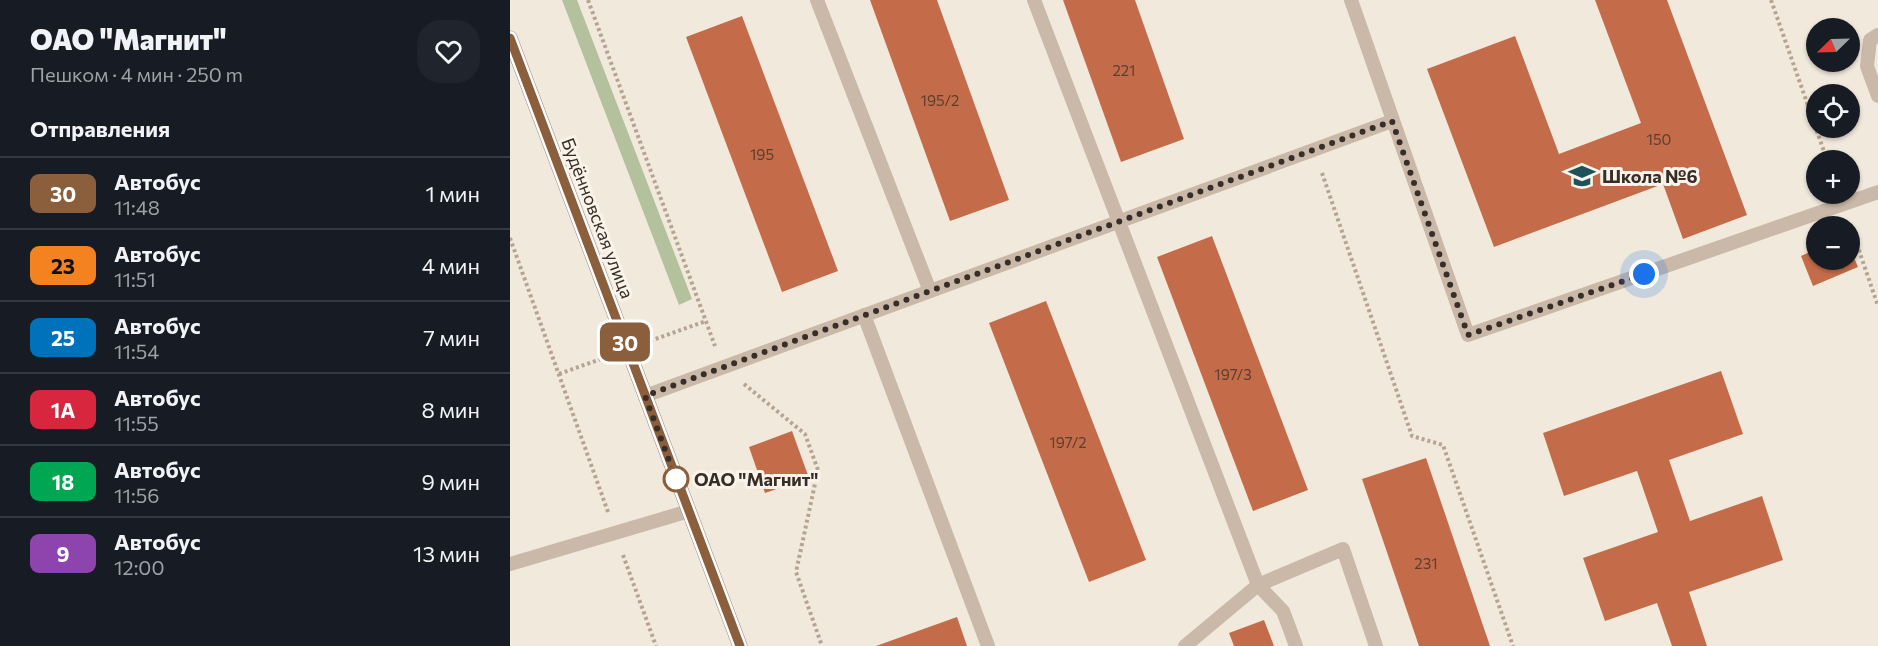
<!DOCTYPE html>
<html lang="ru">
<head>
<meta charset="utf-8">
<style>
  :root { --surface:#171b24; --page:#20242c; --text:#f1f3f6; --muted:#9ea1a6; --line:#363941 }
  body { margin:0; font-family:Commissioner,sans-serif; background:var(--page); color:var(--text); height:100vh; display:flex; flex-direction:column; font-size:22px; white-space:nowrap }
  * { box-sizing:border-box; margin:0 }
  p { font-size:20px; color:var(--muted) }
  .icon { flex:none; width:33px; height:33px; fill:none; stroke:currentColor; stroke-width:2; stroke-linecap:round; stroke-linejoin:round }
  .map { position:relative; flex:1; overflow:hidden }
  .side { display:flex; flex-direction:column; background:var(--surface); width:510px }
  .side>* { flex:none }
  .badge { padding:0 12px; border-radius:9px; font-size:21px; line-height:39px }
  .needle { width:39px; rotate:247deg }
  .tools { position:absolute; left:1296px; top:18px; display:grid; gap:12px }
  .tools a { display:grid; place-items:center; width:54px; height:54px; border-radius:50%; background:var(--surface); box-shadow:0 2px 4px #0004; font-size:30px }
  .you { position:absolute; width:30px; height:30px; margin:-15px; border:4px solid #fff; border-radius:50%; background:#1a73e8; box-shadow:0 0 0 9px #1a73e833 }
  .map>.badge { position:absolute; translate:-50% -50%; box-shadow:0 0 0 3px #fff }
  h2 { padding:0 30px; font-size:22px; line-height:54px }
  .round { display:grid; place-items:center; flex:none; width:63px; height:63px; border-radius:24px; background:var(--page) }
  .overview { display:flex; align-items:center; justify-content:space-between; height:102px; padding:0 30px }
  h1 { font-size:28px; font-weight:800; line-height:45px }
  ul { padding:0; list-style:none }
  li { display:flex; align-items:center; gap:18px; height:72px; padding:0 30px; border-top:2px solid var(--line) }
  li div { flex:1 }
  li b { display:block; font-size:22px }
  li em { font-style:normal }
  li .badge { min-width:66px; font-weight:700; text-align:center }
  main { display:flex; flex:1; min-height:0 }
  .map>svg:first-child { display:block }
  .green { fill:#b3c19d }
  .building { fill:#c46c49 }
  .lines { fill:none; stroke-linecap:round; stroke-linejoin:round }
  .path { stroke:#b6a493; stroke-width:4; stroke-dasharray:3 3; stroke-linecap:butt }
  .lane { stroke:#cab9a9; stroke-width:14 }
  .secondary { stroke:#9e897a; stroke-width:15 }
  .line-casing { stroke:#fff; stroke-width:14 }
  .line { stroke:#8b5e3c; stroke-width:9 }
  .walk { stroke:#372e29; stroke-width:6; stroke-dasharray:0 10.8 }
  .stop-dot { fill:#fff; stroke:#8b5e3c; stroke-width:3 }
  .labels { text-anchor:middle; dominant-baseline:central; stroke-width:6; stroke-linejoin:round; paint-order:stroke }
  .number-label { font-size:15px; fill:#5a3e31 }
  .poi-label { font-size:18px; font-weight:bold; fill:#372e29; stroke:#faf3e9; text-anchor:start }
  .street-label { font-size:18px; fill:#372e29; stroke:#faf3e9 }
  .stop-label { font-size:18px; font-weight:bold; fill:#372e29; stroke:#faf3e9; text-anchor:start }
</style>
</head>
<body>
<main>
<section class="side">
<div class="overview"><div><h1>ОАО &quot;Магнит&quot;</h1><p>Пешком · 4 мин · 250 m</p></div><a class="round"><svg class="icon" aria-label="heart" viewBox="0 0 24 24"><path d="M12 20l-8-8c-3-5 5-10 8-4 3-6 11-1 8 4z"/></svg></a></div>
<h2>Отправления</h2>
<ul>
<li><span class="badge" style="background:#8b5e3c;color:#fff">30</span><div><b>Автобус</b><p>11:48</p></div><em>1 мин</em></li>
<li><span class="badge" style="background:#f58220;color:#111">23</span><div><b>Автобус</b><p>11:51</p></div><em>4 мин</em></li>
<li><span class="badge" style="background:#0072bc;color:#fff">25</span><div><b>Автобус</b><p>11:54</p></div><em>7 мин</em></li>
<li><span class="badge" style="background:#d7263d;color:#fff">1А</span><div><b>Автобус</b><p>11:55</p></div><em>8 мин</em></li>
<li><span class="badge" style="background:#00a651;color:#fff">18</span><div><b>Автобус</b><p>11:56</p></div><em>9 мин</em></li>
<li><span class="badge" style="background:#8e44ad;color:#fff">9</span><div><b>Автобус</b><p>12:00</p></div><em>13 мин</em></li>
</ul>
</section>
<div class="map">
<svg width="1368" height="646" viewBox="0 0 1368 646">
  <rect width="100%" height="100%" fill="#f2e9dd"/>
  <polygon class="green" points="52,0 67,0 182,299 169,305"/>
  <g class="building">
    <polygon points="360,0 427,0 499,200 440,221"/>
    <polygon points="553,0 625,0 674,139 611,162"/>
    <polygon points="1085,0 1157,0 1237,215 1173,239 1153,184 984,247 917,69 1005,36 1049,154 1131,123"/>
    <polygon points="232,16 328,271 272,292 176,37"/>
    <polygon points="702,236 798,490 743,511 647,257"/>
    <polygon points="1340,248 1348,267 1303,286 1291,256 1306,249 1306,260 1340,260"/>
    <polygon points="536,301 636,560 579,582 479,323"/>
    <polygon points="1211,371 1233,434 1159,460 1180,521 1252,496 1273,560 1179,592 1197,646 1162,646 1147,603 1095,621 1073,558 1148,532 1127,471 1054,496 1033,433"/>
    <polygon points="282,431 299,478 255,493 239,447"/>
    <polygon points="916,458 980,646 909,646 852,479"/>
    <polygon points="447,617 457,646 366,646"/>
    <polygon points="754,620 764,646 724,646 719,633"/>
  </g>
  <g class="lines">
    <g class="path">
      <polyline points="78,0 205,346"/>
      <polyline points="1261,0 1317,160"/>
      <polyline points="812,173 902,436 933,445 1003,646"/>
      <polyline points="1341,227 1368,306"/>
      <polyline points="0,238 98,512"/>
      <polyline points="140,341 196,321"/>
      <polyline points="49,374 94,358"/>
      <polyline points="234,384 295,434 308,470 286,572 312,646"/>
      <polyline points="113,555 146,646"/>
    </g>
    <g class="lane">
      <polyline points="307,0 420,291"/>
      <polyline points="524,0 748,585 675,646"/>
      <polyline points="841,0 958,335 1368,192"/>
      <polyline points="1368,35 1360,40 1357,66 1368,96"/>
      <polyline points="354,315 478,646"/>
      <polyline points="135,396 882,121"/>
      <polyline points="0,564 179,511"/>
      <polyline points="786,646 773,611 748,585 833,549 866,646"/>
    </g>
    <polyline class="secondary" points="0,38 230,646"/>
  </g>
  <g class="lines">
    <g class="line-casing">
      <polyline id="line" points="0,38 230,646"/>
    </g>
    <use href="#line" class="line"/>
    <polyline class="walk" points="166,479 135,396 882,121 958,335 1134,274"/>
  </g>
  <defs>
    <g id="school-bare" transform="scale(2.07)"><path d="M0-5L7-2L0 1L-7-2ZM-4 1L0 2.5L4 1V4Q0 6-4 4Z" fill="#1f5258" stroke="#faf3e9" stroke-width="2.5" paint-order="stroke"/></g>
  </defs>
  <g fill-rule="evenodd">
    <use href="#school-bare" x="1072" y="176"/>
  </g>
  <circle class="stop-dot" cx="166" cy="479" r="12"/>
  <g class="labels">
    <g class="number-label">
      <text x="614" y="70">221</text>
      <text x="430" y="100">195/2</text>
      <text x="1149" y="139">150</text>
      <text x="252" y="154">195</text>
      <text x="723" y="374">197/3</text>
      <text x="558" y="442">197/2</text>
      <text x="916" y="563">231</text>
    </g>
    <g class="poi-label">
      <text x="1092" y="176">Школа №6</text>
    </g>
    <g class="street-label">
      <text transform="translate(88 218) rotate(69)">Будённовская улица</text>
    </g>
    <g class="stop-label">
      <text x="184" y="479">ОАО "Магнит"</text>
    </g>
  </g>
</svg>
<div class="tools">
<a><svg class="needle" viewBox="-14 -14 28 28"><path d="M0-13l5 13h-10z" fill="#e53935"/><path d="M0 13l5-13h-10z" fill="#9ea1a6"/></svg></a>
<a><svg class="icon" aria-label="locate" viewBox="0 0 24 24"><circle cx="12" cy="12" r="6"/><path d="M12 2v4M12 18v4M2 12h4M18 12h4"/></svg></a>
<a>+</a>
<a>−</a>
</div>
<div class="you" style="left:1134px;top:274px"></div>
<b class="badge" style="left:115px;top:342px;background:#8b5e3c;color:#fff">30</b>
</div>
</main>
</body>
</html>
